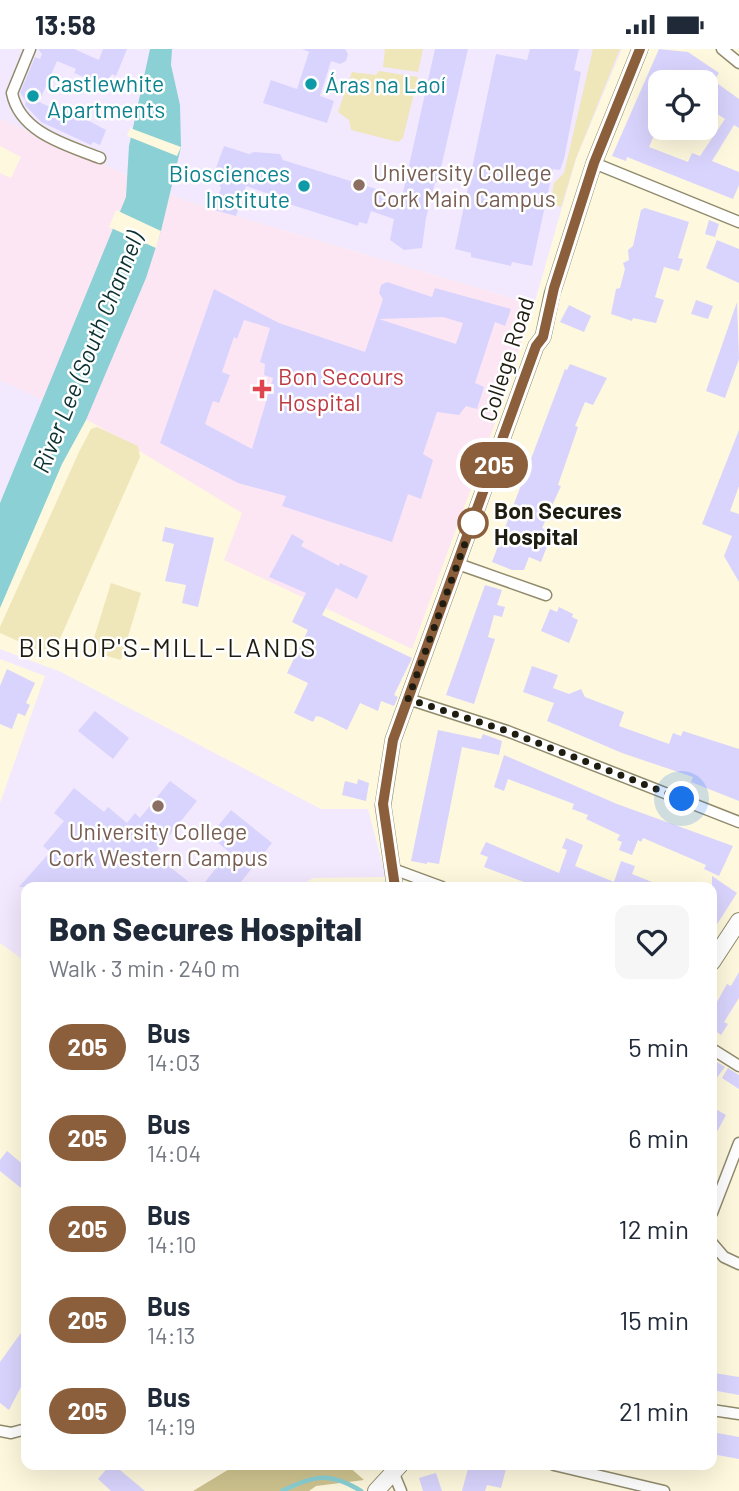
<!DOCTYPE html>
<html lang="en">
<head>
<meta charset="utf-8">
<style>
  :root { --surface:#fff; --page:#f6f6f7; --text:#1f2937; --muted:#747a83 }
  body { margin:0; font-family:Barlow,sans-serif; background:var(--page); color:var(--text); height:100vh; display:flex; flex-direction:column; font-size:26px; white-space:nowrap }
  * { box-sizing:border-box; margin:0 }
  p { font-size:23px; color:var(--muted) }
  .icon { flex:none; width:38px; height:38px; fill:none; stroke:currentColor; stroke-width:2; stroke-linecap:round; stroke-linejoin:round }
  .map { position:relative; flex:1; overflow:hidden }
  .side { position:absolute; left:21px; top:833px; width:696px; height:588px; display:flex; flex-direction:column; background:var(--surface); border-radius:14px; box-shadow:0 7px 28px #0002 }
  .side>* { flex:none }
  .badge { padding:0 14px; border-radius:23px; font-size:24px; line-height:46px }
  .buttons { position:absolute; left:648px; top:21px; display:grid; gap:14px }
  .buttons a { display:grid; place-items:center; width:70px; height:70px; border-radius:14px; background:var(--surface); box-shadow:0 7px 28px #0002; font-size:35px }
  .you { position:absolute; width:35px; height:35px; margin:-18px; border:5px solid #fff; border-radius:50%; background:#1a73e8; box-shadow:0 0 0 10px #1a73e833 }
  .map>.badge { position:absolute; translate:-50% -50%; box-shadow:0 0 0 4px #fff }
  .round { display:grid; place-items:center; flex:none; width:74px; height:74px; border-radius:14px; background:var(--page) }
  .headline { display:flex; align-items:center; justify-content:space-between; height:119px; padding:0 28px }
  h1 { font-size:33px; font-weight:800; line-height:52px }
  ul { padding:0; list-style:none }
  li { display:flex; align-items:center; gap:21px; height:91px; padding:0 28px }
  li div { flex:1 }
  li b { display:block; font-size:26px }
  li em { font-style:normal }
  li .badge { min-width:77px; font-weight:700; text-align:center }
  .status { display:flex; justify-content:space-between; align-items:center; height:49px; padding:0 35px; background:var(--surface); direction:ltr }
  .status svg { height:19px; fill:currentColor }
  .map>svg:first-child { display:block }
  .education { fill:#f3e9fe }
  .medical { fill:#fde6f4 }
  .green { fill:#efe6b9 }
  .forest { fill:#cfc48f }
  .water { fill:#8ad0d4 }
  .pier { fill:#fef8de }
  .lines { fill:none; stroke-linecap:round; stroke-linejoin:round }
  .stream { stroke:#8ad0d4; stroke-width:4.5 }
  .building { fill:#d9d4fd; fill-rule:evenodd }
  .minor-casing { stroke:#918b6c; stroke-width:13 }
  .tertiary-casing { stroke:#918b6c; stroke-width:17 }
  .secondary-casing { stroke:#918b6c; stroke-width:18 }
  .minor { stroke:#fff; stroke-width:10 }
  .tertiary { stroke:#fff; stroke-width:14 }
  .secondary { stroke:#fff; stroke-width:16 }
  .line-casing { stroke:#fff; stroke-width:16 }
  .line { stroke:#8b5e3c; stroke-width:10 }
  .walk { stroke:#1f1c10; stroke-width:7; stroke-dasharray:0 12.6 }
  .culture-dot { fill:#0f9aa8; stroke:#fff; stroke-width:2.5 }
  .education-dot { fill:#8d6e63; stroke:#fff; stroke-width:2.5 }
  .health-dot { fill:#e0444e; stroke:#fff; stroke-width:2.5 }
  .stop-dot { fill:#fff; stroke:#8b5e3c; stroke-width:3.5 }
  .labels { text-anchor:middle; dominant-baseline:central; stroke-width:5; stroke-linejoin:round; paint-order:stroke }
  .culture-label { font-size:23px; fill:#0d838f; stroke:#fff; text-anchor:start }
  .education-label { font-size:23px; fill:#785e54; stroke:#fff; text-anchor:start }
  .street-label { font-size:23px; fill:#1f1c10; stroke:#fff }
  .health-label { font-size:23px; fill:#be3a42; stroke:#fff; text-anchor:start }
  .stop-label { font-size:23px; font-weight:bold; fill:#1f1c10; stroke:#fff; text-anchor:start }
  .water-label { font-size:24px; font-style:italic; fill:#0b3031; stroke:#fff }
  .quarter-label { font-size:26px; letter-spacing:2px; fill:#1f1c10; stroke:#fff }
</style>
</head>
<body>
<div class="status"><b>13:58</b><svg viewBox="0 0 49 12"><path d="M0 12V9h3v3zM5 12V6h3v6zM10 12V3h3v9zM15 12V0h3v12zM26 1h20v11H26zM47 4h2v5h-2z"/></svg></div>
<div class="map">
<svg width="739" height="1442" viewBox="0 0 739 1442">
  <rect width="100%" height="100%" fill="#fef8de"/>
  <g class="education">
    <polygon points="0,0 622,0 576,110 534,256 188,153 0,70"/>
    <polygon points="0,331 44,351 0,454"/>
    <polygon points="0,600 61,623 321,760 368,760 386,828 313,829 299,838 26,838 26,913 0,894 0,754 45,627 0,610"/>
  </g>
  <polygon class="medical" points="0,70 188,153 534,256 494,377 412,600 224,511 242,464 93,374 0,331 0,124 11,129 21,108 0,97"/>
  <g class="green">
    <polygon points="385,0 423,0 418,23 383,18"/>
    <polygon points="593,0 620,0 576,109 561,158 550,155 554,134 564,124"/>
    <polygon points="379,22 418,28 403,89 398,93 351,81 349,71 338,63 352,23 376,26"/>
    <polygon points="97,378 138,397 140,408 55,601 49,606 0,584 0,578 79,403 91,380"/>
    <polygon points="111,534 141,544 121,611 90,602"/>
  </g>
  <polygon class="forest" points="236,1416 347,1416 364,1431 316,1437 309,1442 193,1442"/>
  <polygon class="water" points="150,0 172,0 171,16 180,56 181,98 161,182 146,229 86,371 62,415 0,559 0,454 126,148 129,97"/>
  <g class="pier">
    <polygon points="130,79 181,98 177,107 127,87"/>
    <polygon points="116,161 161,182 156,199 109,178"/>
  </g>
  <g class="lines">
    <path class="stream" d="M282 1442C314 1426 330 1423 361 1442"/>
  </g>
  <g class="building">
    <polygon points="38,0 74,0 99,11 103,0 127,0 116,27 112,25 108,32 101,29 99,34 74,24 76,20 57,12 39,53 59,62 61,57 106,81 100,96 93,93 91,96 41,73 25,56 26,52 20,44 35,8 40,10 42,5"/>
    <polygon points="302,0 345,0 348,5 346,12 340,15 331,12 320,47 334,52 327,74 263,54 271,31 297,40 309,3"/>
    <polygon points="435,0 468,0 438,132 435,134 426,169 422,199 404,201 390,191 394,170 371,162 367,175 359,173 358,177 267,148 269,145 246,137 236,167 214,161 221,139 213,127 224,97 249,105 254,103 280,105 283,111 402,148"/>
    <polygon points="530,0 579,0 574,21 581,23 564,110 560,121 553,120 532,217 512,213 511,217 471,208 471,204 455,200 496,5 527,11"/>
    <path d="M659 0 688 3 719 24 714 32 739 50V79L734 76 712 112 739 123V136L733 150 627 108 626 112 612 107ZM660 33H705V41L714 46 710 51 715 55 711 61 725 70 700 107 692 104 688 113 649 98 660 72Z"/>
    <polygon points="645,159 689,173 678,209 683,210 679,222 664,218 655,248 664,251 656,274 633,269 632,272 611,265 616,240 620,239 625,220 623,214 629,211 628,201 633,197 641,161"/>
    <polygon points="709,171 719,175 715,188 705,185"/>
    <polygon points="717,191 739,200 739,234 706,219"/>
    <path d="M387 233 432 248 435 239 511 260 505 277 495 273 475 334 484 338 477 360 466 357 459 366 437 363 423 405 433 411 421 450 408 445 392 493 282 457 286 447 238 434 160 394 214 240 279 274 365 303 383 250 379 244 381 236ZM443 268 463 274 456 295 379 270ZM244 271 270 279 260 313 265 315 264 326 273 329 252 400 205 375 213 352 219 354 230 326 222 323 234 288 237 290Z"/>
    <polygon points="696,251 713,257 708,270 691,265"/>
    <polygon points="737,253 739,310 725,349 706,342"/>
    <polygon points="569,256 591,267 584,283 560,273"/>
    <polygon points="570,315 607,329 593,356 585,353 575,377 578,378 558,436 561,437 542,479 546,481 543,490 549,492 541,513 529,508 524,521 512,521 492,513 565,320 567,321"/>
    <polygon points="739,381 739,437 730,462 739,465 739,533 724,507 732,487 702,475"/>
    <polygon points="165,478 214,489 198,558 182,554 186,536 165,532 174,495 162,492"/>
    <polygon points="292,485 304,492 301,497 339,517 340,514 368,527 357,550 336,539 322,566 412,609 394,646 398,648 394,657 381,652 378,662 360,654 347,681 321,668 316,667 313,673 294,664 308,634 287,624 308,581 292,573 306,544 269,528"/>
    <polygon points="485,536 502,541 497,556 505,558 502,568 494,566 488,588 495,590 474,655 446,646"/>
    <polygon points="559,558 573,565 572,568 578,571 569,594 541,582 550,560 557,563"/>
    <polygon points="532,617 558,626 553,639 569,645 581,640 585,648 624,663 619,677 669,695 673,684 681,687 683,682 739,700 739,752 691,733 693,728 622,704 547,672 554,654 523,643"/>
    <polygon points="7,620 35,634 26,654 30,656 25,667 18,664 12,680 0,675 0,637"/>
    <polygon points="95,662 129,689 113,710 78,682"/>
    <polygon points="438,681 481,690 483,685 502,692 499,706 462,698 439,815 427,813 427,815 411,812"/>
    <polygon points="504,706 617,755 733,797 719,827 704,820 706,816 643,789 641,793 638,791 632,806 619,801 622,793 617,791 620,786 586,770 588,766 572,760 574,755 508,730 504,742 494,738"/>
    <polygon points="358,730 369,734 366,752 342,746 345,732 357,735"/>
    <polygon points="170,732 197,752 156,803 161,807 159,809 195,838 19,838 50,803 43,797 64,772 54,764 74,739 104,763 108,758 127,774 135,764 140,769"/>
    <polygon points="231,761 272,794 237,838 201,838 229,803 210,787"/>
    <polygon points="566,789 583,796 575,817 614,833 621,812 635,817 632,825 664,838 537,838 484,818 488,808 480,805 486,793 559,824 567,801 562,799"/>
    <polygon points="712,827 737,844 712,883"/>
    <polygon points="739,923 739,949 724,973 728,975 721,986 717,983 712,991 712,962 727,935 731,937"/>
    <polygon points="712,1010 725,1018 712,1035"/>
    <polygon points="728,1019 739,1026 739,1040 722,1029"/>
    <polygon points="712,1058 726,1066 712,1092"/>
    <polygon points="7,1102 26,1118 26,1143 0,1122 0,1111"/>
    <polygon points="26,1277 26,1328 9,1361 0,1354 0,1313"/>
    <polygon points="714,1324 739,1328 739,1346 712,1341"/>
    <polygon points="712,1383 739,1388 739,1410 712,1405"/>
    <polygon points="110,1416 114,1416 145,1442 111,1442 98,1430"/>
    <polygon points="469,1416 507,1416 501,1439 487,1436 485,1442 462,1442"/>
    <polygon points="436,1424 442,1442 423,1442 419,1429"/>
  </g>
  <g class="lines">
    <g class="minor-casing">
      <g id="minor">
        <path d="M30 0 12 44C20 84 67 96 100 109"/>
        <polyline points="722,0 739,14"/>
        <polyline points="594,114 739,173"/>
        <polyline points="458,515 546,546"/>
        <polyline points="408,650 507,682 739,773"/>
        <polyline points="393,820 442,838"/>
        <polyline points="712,1000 739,1017"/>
        <polyline points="712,1164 739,1094"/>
        <polyline points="712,1194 724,1208 739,1215"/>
        <polyline points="712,1361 739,1365"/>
        <polyline points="0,1382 11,1384 26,1380"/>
        <polyline points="554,1416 664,1442"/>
        <polyline points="394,1425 401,1442"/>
      </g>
    </g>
    <g class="tertiary-casing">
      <polyline id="tertiary" points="395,838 383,756 393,691 536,297 543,288 552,245 594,114 640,0"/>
    </g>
    <g class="secondary-casing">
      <g id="secondary">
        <polyline points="712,913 739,872"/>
        <polyline points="376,1442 400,1416"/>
      </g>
    </g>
    <use href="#minor" class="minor"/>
    <use href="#tertiary" class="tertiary"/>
    <use href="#secondary" class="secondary"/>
  </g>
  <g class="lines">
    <g class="line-casing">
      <polyline id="line" points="395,838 383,755 393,691 536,297 543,288 554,239 594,114 640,0"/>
    </g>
    <use href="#line" class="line"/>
    <polyline class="walk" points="473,474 475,467 408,650 507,682 682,750"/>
  </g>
  <g class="culture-dot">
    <circle cx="311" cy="35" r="7"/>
    <circle cx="33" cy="47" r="7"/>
    <circle cx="304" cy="137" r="7"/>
  </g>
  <g class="education-dot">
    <circle cx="359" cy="136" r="7"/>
    <circle cx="158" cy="757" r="7"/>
  </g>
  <path class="health-dot" d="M258.5 329.5h7v7h7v7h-7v7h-7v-7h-7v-7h7z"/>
  <circle class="stop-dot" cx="473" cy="474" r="14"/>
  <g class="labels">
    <g class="culture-label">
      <text x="47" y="34">Castlewhite<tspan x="47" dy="26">Apartments</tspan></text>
      <text x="325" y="35">Áras na Laoí</text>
      <text x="290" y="124" text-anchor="end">Biosciences<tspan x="290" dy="26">Institute</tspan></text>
    </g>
    <g class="education-label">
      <text x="373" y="123">University College<tspan x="373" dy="26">Cork Main Campus</tspan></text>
      <text x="158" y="782" text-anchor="middle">University College<tspan x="158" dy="26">Cork Western Campus</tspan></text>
    </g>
    <g class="street-label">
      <text transform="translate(506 310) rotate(-72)">College Road</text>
    </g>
    <g class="health-label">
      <text x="278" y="327">Bon Secours<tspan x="278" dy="26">Hospital</tspan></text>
    </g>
    <g class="stop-label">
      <text x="494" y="461">Bon Secures<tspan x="494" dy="26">Hospital</tspan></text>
    </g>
    <g class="water-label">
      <text transform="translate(87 303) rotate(-68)">River Lee (South Channel)</text>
    </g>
    <g class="quarter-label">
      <text x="168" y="597">BISHOP'S-MILL-LANDS</text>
    </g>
  </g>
</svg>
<div class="buttons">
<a><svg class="icon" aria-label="locate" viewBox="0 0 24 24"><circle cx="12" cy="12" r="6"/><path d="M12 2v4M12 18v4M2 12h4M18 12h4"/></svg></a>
</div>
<div class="you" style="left:682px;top:750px"></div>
<b class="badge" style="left:494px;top:416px;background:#8b5e3c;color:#fff">205</b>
<section class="side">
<div class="headline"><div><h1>Bon Secures Hospital</h1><p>Walk · 3 min · 240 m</p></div><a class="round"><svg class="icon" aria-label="heart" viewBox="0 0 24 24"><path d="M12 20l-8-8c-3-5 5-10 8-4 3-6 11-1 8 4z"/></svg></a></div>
<ul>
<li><span class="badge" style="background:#8b5e3c;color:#fff">205</span><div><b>Bus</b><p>14:03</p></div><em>5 min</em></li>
<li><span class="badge" style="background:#8b5e3c;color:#fff">205</span><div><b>Bus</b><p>14:04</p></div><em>6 min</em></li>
<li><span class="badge" style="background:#8b5e3c;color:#fff">205</span><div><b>Bus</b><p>14:10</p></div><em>12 min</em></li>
<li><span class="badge" style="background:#8b5e3c;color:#fff">205</span><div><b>Bus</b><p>14:13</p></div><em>15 min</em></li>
<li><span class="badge" style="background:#8b5e3c;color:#fff">205</span><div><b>Bus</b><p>14:19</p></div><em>21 min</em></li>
</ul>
</section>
</div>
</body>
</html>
